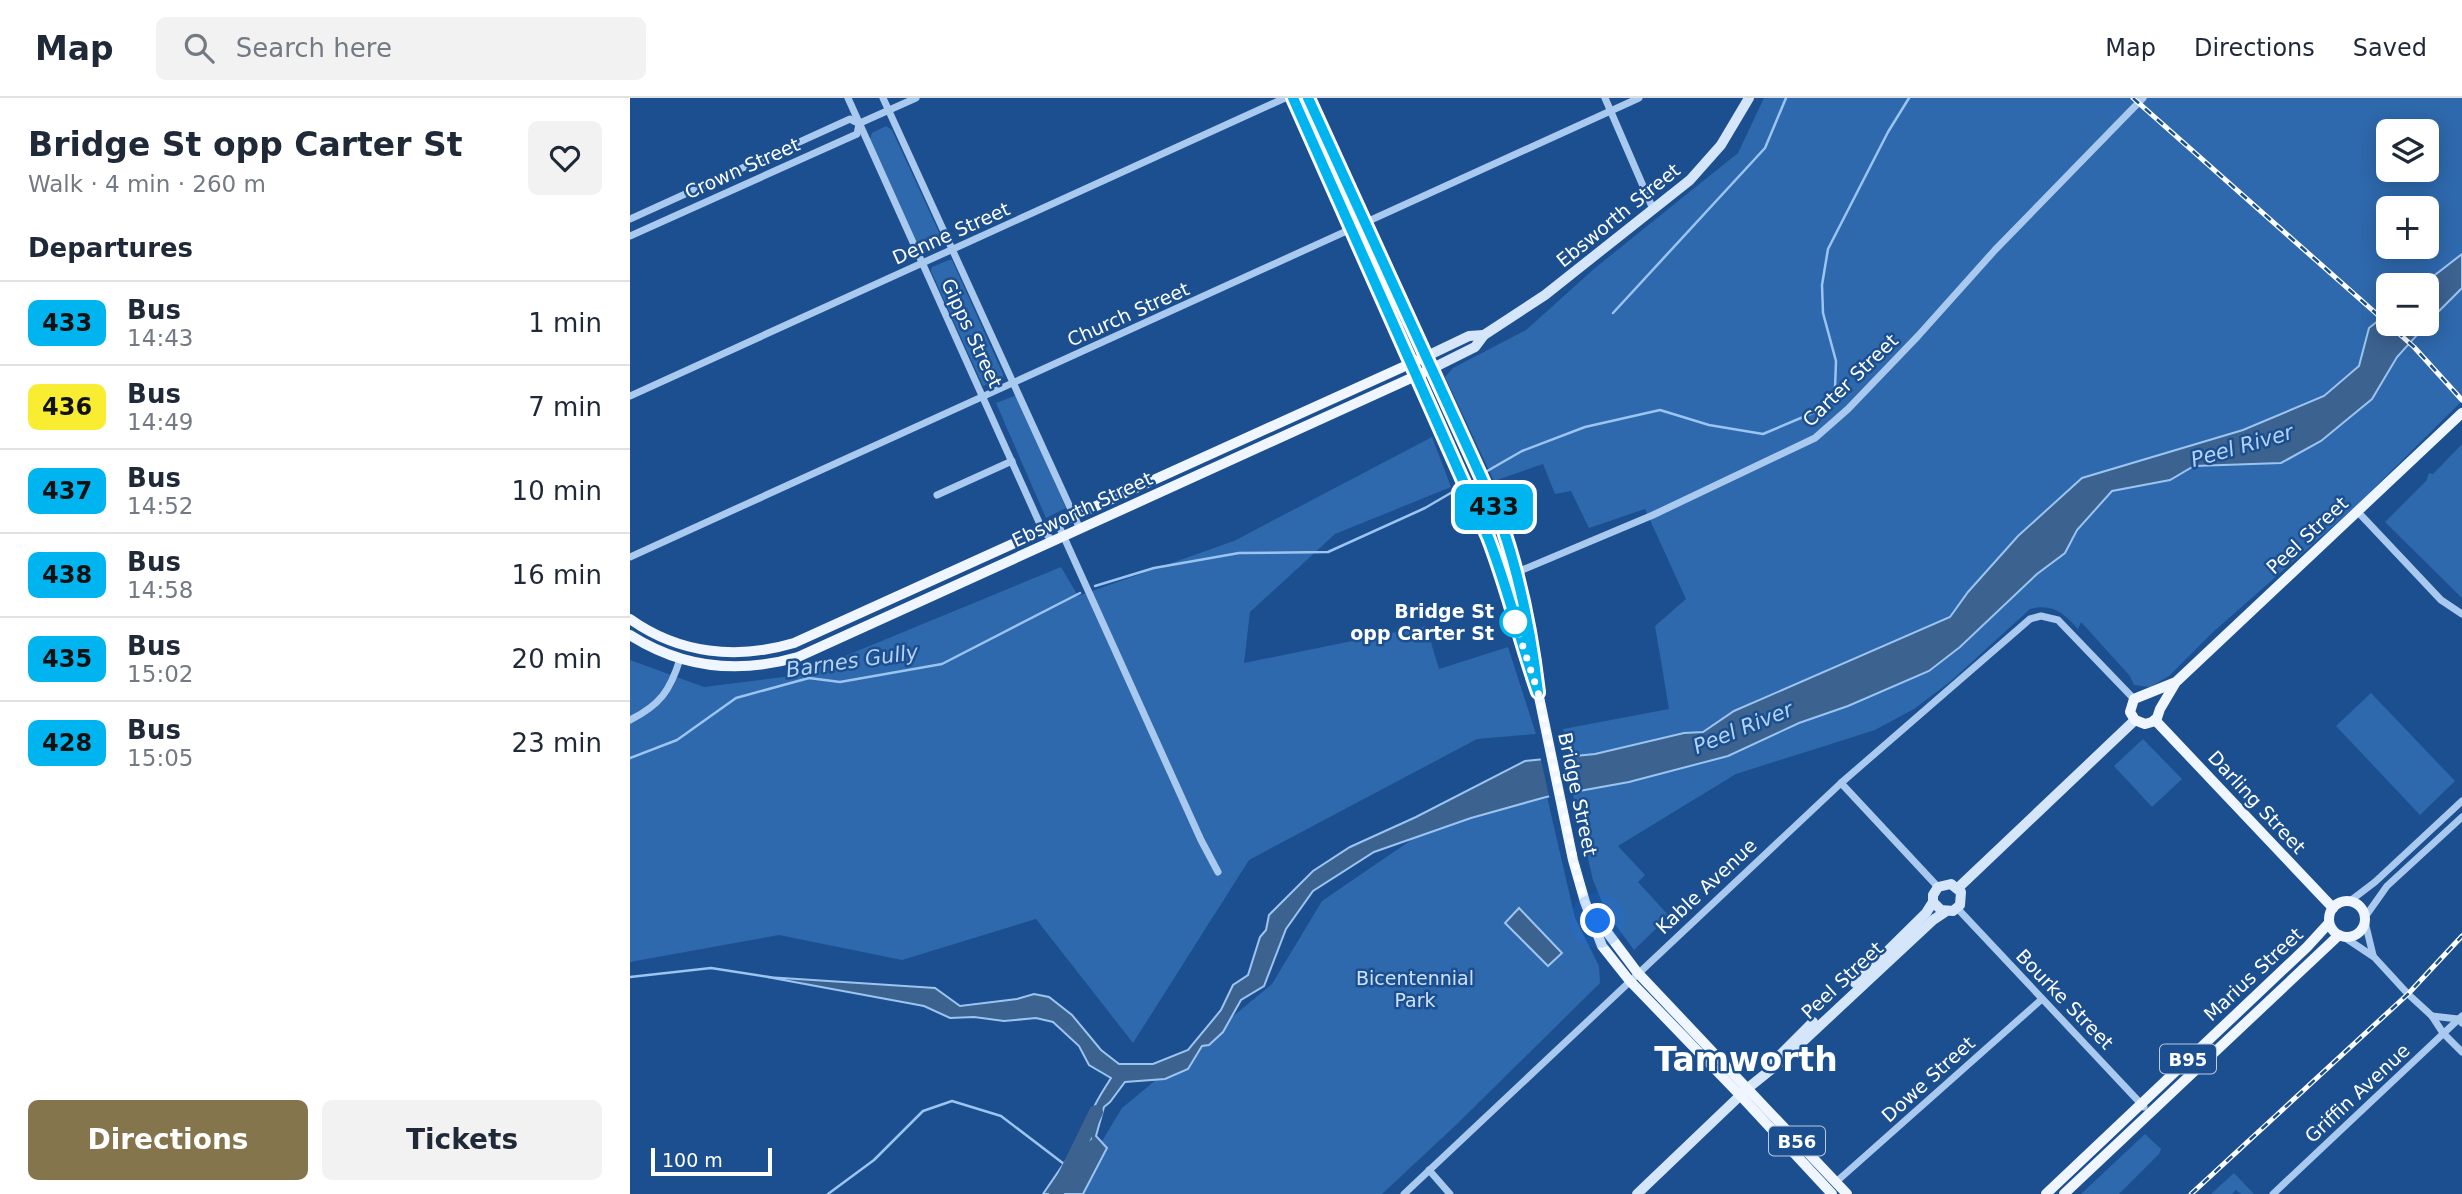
<!DOCTYPE html>
<html lang="en">
<head>
<meta charset="utf-8">
<style>
  :root { --surface:#fff; --page:#f2f2f3; --text:#1f2937; --muted:#747a83; --line:#e0e1e3; --accent:#84754c }
  body { margin:0; font-family:"DejaVu Sans",sans-serif; background:var(--page); color:var(--text); height:100vh; display:flex; flex-direction:column; font-size:26px; white-space:nowrap }
  * { box-sizing:border-box; margin:0 }
  p { font-size:23px; color:var(--muted) }
  .icon { flex:none; width:38px; height:38px; fill:none; stroke:currentColor; stroke-width:2; stroke-linecap:round; stroke-linejoin:round }
  .map { position:relative; flex:1; overflow:hidden }
  .drawer { display:flex; flex-direction:column; background:var(--surface); width:630px }
  .drawer>* { flex:none }
  .badge { padding:0 14px; border-radius:10px; font-size:24px; line-height:46px }
  .tools { position:absolute; left:1746px; top:21px; display:grid; gap:14px }
  .tools a { display:grid; place-items:center; width:63px; height:63px; border-radius:10px; background:var(--surface); box-shadow:0 4px 18px #0003; font-size:35px }
  .scale { position:absolute; left:21px; bottom:18px; width:121px; box-sizing:border-box; padding-left:7px; border:4px solid #fff; border-top:0; font-size:19px; line-height:24px; white-space:nowrap; color:#fff; -webkit-text-stroke:5px #1b4f8f; paint-order:stroke }
  .you { position:absolute; width:35px; height:35px; margin:-18px; border:5px solid #fff; border-radius:50%; background:#1a73e8; box-shadow:0 0 0 10px #1a73e833 }
  .map>.badge { position:absolute; translate:-50% -50%; box-shadow:0 0 0 4px #fff }
  h2 { padding:0 28px; font-size:26px; line-height:63px }
  .round { display:grid; place-items:center; flex:none; width:74px; height:74px; border-radius:10px; background:var(--page) }
  .head { display:flex; align-items:center; justify-content:space-between; height:119px; padding:0 28px }
  h1 { font-size:33px; font-weight:600; line-height:52px }
  .action { display:flex; gap:14px; margin-top:auto; padding:14px 28px }
  .action a { flex:1; height:80px; border-radius:10px; background:var(--accent); color:#fff; font-size:28px; font-weight:600; line-height:80px; text-align:center }
  .action a+a { background:var(--page); color:var(--text) }
  ul { padding:0; list-style:none }
  li { display:flex; align-items:center; gap:21px; height:84px; padding:0 28px; border-top:2px solid var(--line) }
  li div { flex:1 }
  li b { display:block; font-size:26px }
  li em { font-style:normal }
  li .badge { min-width:77px; font-weight:700; text-align:center }
  header { display:flex; align-items:center; gap:42px; box-sizing:border-box; height:98px; padding:0 35px; background:var(--surface); border-bottom:2px solid var(--line) }
  header strong { font-size:33px }
  nav { display:flex; gap:38px; margin-inline-start:auto; font-size:24px }
  .search { width:490px; height:63px; background:var(--page); display:flex; align-items:center; gap:18px; box-sizing:border-box; padding:0 24px; border-radius:10px; color:var(--muted); font-size:26px }
  main { display:flex; flex:1; min-height:0 }
  .map>svg:first-child { display:block }
  .green { fill:#2e69ad; fill-rule:evenodd }
  .water { fill:#3c6290; stroke:#9cc4f0; stroke-width:2 }
  .pier { fill:#1b4f8f }
  .lines { fill:none; stroke-linecap:round; stroke-linejoin:round }
  .stream { stroke:#9cc4f0; stroke-width:2.5 }
  .river { stroke:#3c6290; stroke-width:14 }
  .street { stroke:#a9c9ee; stroke-width:7 }
  .secondary { stroke:#d6e6fa; stroke-width:10 }
  .primary { stroke:#f0f6ff; stroke-width:10 }
  .rail-casing { stroke:#fff; stroke-width:5 }
  .rail { stroke:#1b4f8f; stroke-width:2.5; stroke-dasharray:8; stroke-linecap:butt }
  .line-casing { stroke:#fff; stroke-width:16 }
  .line { stroke:#00b5ef; stroke-width:10 }
  .walk { stroke:#fff; stroke-width:7; stroke-dasharray:0 12.6 }
  .stop-dot { fill:#fff; stroke:#00b5ef; stroke-width:3.5 }
  .labels { text-anchor:middle; dominant-baseline:central; stroke-width:5; stroke-linejoin:round; paint-order:stroke }
  .shield { fill:#1b4f8f; stroke:#bbcadd; stroke-width:2 }
  .shield-label { font-size:18px; font-weight:bold; fill:#fff }
  .street-label { font-size:19px; fill:#fff; stroke:#1b4f8f }
  .stop-label { font-size:19px; font-weight:bold; fill:#fff; stroke:#1b4f8f; text-anchor:end }
  .park-label { font-size:19px; fill:#cfe3fa; stroke:#1b4f8f }
  .water-label { font-size:21px; font-style:italic; fill:#b5d3f5; stroke:#1b4f8f }
  .town-label { font-size:33px; font-weight:bold; fill:#fff; stroke:#1b4f8f }
</style>
</head>
<body>
<header>
<strong>Map</strong>
<div class="search"><svg class="icon" aria-label="search" viewBox="0 0 24 24"><circle cx="10" cy="10" r="6"/><path d="M15 15l6 6"/></svg>Search here</div>
<nav><a>Map</a><a>Directions</a><a>Saved</a></nav>
</header>
<main>
<section class="drawer">
<div class="head"><div><h1>Bridge St opp Carter St</h1><p>Walk · 4 min · 260 m</p></div><a class="round"><svg class="icon" aria-label="heart" viewBox="0 0 24 24"><path d="M12 20l-8-8c-3-5 5-10 8-4 3-6 11-1 8 4z"/></svg></a></div>
<h2>Departures</h2>
<ul>
<li><span class="badge" style="background:#00b5ef;color:#111">433</span><div><b>Bus</b><p>14:43</p></div><em>1 min</em></li>
<li><span class="badge" style="background:#f9ed32;color:#111">436</span><div><b>Bus</b><p>14:49</p></div><em>7 min</em></li>
<li><span class="badge" style="background:#00b5ef;color:#111">437</span><div><b>Bus</b><p>14:52</p></div><em>10 min</em></li>
<li><span class="badge" style="background:#00b5ef;color:#111">438</span><div><b>Bus</b><p>14:58</p></div><em>16 min</em></li>
<li><span class="badge" style="background:#00b5ef;color:#111">435</span><div><b>Bus</b><p>15:02</p></div><em>20 min</em></li>
<li><span class="badge" style="background:#00b5ef;color:#111">428</span><div><b>Bus</b><p>15:05</p></div><em>23 min</em></li>
</ul>
<div class="action"><a>Directions</a><a>Tickets</a></div>
</section>
<div class="map">
<svg width="1832" height="1096" viewBox="0 0 1832 1096">
  <rect width="100%" height="100%" fill="#1b4f8f"/>
  <g class="green">
    <path d="M1134 0H1832V156L1792 187H1759V214L1739 230 1729 268 1694 298 1613 332 1452 380 1388 438 1338 494 1320 519 1104 613 1073 634 1054 635 965 656 940 658 933 631 1039 611 1025 528 1056 501 1015 411 959 430 941 393 925 396 913 366 864 383 815 279 823 270 896 232 965 170 1108 55ZM1759 33H1797V72H1759ZM1759 110H1797V149H1759Z"/>
    <polygon points="256,28 262,32 312,141 311,147 296,154 291,153 240,41 242,35"/>
    <polygon points="319,162 322,162 373,276 373,280 353,288 301,173 302,169"/>
    <path d="M1832 190V303L1726 408 1582 535 1539 578 1520 589 1504 587 1500 578 1451 524 1448 531C1434 515 1422 505 1400 511L1321 583 1284 611 1245 632 1106 676 988 748 1015 777 1008 784 1039 818 1004 852 976 814 963 782 942 693 999 684 1218 608 1299 573 1330 549 1407 476 1435 455 1447 432 1482 393 1540 382 1564 368 1606 367 1742 301 1767 259Z"/>
    <polygon points="387,297 436,410 416,420 366,305"/>
    <polygon points="802,339 821,389 705,436 620,514 614,565 796,528 809,571 878,549 906,636 847,641 619,762 503,945 406,821 272,862 149,837 0,864 0,562 74,589 169,577 431,469 448,498 604,443"/>
    <polygon points="1832,346 1832,500 1755,424 1796,383 1799,375 1803,376"/>
    <polygon points="1741,595 1825,683 1790,717 1706,628"/>
    <polygon points="1513,641 1552,681 1522,709 1484,668"/>
    <polygon points="915,690 945,820 969,868 970,885 826,1027 752,1096 440,1096 492,1010 642,886 692,803 809,723"/>
    <polygon points="1515,1036 1531,1051 1529,1056 1489,1096 1451,1096"/>
    <polygon points="1604,1075 1624,1096 1611,1096 1606,1092 1602,1096 1581,1096"/>
  </g>
  <g class="water">
    <polygon points="1832,156 1832,190 1797,225 1797,187 1792,187"/>
    <path d="M1759 214V226H1797L1767 259 1742 301 1691 343 1651 365 1564 368 1540 382 1482 393 1447 432 1435 455 1407 476 1330 549 1299 573 1218 608 1169 625 1098 658 999 684 916 699 841 720 744 754 683 793 656 831 634 888 611 902 593 934 579 947 572 948 558 971 535 981 495 984 480 1004 474 1009 466 1038 477 1050 453 1096H413L439 1058 461 1041C454 1018 469 1000 481 980L459 967 449 948 423 924 406 920 374 923 344 919 320 920 294 908 137 879 305 890 330 908 387 901 404 896 419 899 442 917 471 952 489 966H523L558 952 591 912 603 887 618 877 630 839 636 832 639 817 683 773 720 749 786 719 895 663 965 656 1054 635 1073 634 1104 613 1320 519 1338 494 1388 438 1452 380 1613 332 1694 298 1729 268 1739 230Z"/>
    <polygon points="889,810 932,855 918,868 875,825"/>
  </g>
  <polygon class="pier" points="933,655 941,697 920,702 910,658"/>
  <g class="lines">
    <g class="stream">
      <polyline points="983,215 1135,50 1156,0"/>
      <polyline points="852,376 892,353 955,329 1030,312 1079,327 1133,336 1192,311 1205,291 1206,263 1193,215 1192,187 1198,151 1258,34 1279,0"/>
      <polyline points="465,488 524,470 609,455 698,454 795,410 831,389"/>
      <polyline points="0,660 47,642 106,600 179,580 210,584 312,566 450,495"/>
      <polyline points="0,879 81,870 139,879"/>
      <polyline points="198,1096 244,1062 293,1013 322,1003 371,1018 434,1066"/>
    </g>
    <polyline class="river" points="426,1096 466,1014"/>
    <g class="street">
      <polyline points="218,0 413,433 423,443"/>
      <polyline points="253,0 450,431"/>
      <polyline points="975,0 1023,111"/>
      <polyline points="230,25 286,0"/>
      <polyline points="0,121 220,21 228,25"/>
      <polyline points="0,138 227,36 229,26"/>
      <polyline points="0,298 655,0"/>
      <polyline points="307,397 382,363"/>
      <polyline points="1728,414 1811,502 1832,516"/>
      <polyline points="428,426 571,742 588,774"/>
      <polyline points="0,459 1009,0"/>
      <polyline points="873,480 1023,417 1185,340 1218,311 1288,238 1365,152 1513,0"/>
      <path d="M0 622C30 607 40 593 50 561"/>
      <polyline points="1211,685 1308,789"/>
      <polyline points="1720,803 1745,784 1832,703"/>
      <polyline points="1327,810 1514,1009"/>
      <polyline points="1735,819 1757,788 1832,719"/>
      <polyline points="1735,824 1743,857"/>
      <polyline points="1714,839 1744,859 1778,896 1802,918 1813,935 1832,954"/>
      <polyline points="1802,918 1828,921 1832,925"/>
      <polyline points="799,1072 820,1096"/>
      <polyline points="1206,1084 1412,901"/>
      <polyline points="774,1096 1211,685 1400,521 1411,518 1428,522 1504,601"/>
      <polyline points="1643,1096 1832,918"/>
    </g>
    <g class="secondary">
      <polyline points="795,259 839,238 854,237"/>
      <polyline points="801,271 845,249 854,237 915,197 1060,82 1091,47 1119,0"/>
      <polyline points="1328,790 1505,622"/>
      <polyline points="1225,885 1296,815 1303,804 1303,797 1308,789 1321,786 1331,794 1330,807 1323,813 1311,812 1303,804"/>
      <polyline points="1142,965 1183,924"/>
      <polyline points="1007,1096 1118,990 1154,961 1303,822 1315,814"/>
    </g>
    <g class="primary">
      <polyline points="663,0 858,439 873,480 901,575"/>
      <polyline points="678,0 868,416 886,475 902,547 908,594 943,762 955,804 972,848 999,882 1110,997 1202,1096"/>
      <path d="M0 521C49 556 107 562 164 545L795 259"/>
      <path d="M0 537C52 570 109 576 168 559L801 271"/>
      <polyline points="1546,584 1504,601 1500,614 1505,622 1515,626 1522,624 1527,620 1530,611 1546,584 1832,315"/>
      <polyline points="1525,622 1703,810"/>
      <circle cx="1717" cy="821" r="18"/>
      <polyline points="965,818 1007,874 1217,1096"/>
      <polyline points="1416,1096 1677,849 1699,825"/>
      <polyline points="1434,1096 1709,837"/>
    </g>
    <g class="rail-casing">
      <g id="rail">
        <polyline points="1503,0 1784,249 1832,302"/>
        <polyline points="1561,1096 1778,896 1832,838"/>
      </g>
    </g>
    <use href="#rail" class="rail"/>
  </g>
  <g class="lines">
    <g class="line-casing">
      <path id="line" d="M663 0 858 439C878 490 890 543 908 594 901 534 889 474 868 416L678 0"/>
    </g>
    <use href="#line" class="line"/>
    <polyline class="walk" points="885,524 908,594 950,788 955,804 968,823"/>
  </g>
  <circle class="stop-dot" cx="885" cy="524" r="14"/>
  <g class="labels">
    <g class="shield">
      <rect x="1530" y="946.5" width="56" height="29" rx="5"/>
      <rect x="1139" y="1028.5" width="56" height="29" rx="5"/>
    </g>
    <g class="shield-label">
      <text x="1558" y="961">B95</text>
      <text x="1167" y="1043">B56</text>
    </g>
    <g class="street-label">
      <text transform="translate(112 70) rotate(-24)">Crown Street</text>
      <text transform="translate(988 117) rotate(-39)">Ebsworth Street</text>
      <text transform="translate(321 135) rotate(-24)">Denne Street</text>
      <text transform="translate(498 216) rotate(-24)">Church Street</text>
      <text transform="translate(342 235) rotate(65)">Gipps Street</text>
      <text transform="translate(1220 282) rotate(-44)">Carter Street</text>
      <text transform="translate(452 411) rotate(-25)">Ebsworth Street</text>
      <text transform="translate(1677 437) rotate(-43)">Peel Street</text>
      <text transform="translate(948 696) rotate(78)">Bridge Street</text>
      <text transform="translate(1627 704) rotate(47)">Darling Street</text>
      <text transform="translate(1076 788) rotate(-43)">Kable Avenue</text>
      <text transform="translate(1623 876) rotate(-43)">Marius Street</text>
      <text transform="translate(1212 882) rotate(-43)">Peel Street</text>
      <text transform="translate(1435 901) rotate(46)">Bourke Street</text>
      <text transform="translate(1298 981) rotate(-42)">Dowe Street</text>
      <text transform="translate(1727 995) rotate(-43)">Griffin Avenue</text>
    </g>
    <g class="stop-label">
      <text x="864" y="513">Bridge St<tspan x="864" dy="22">opp Carter St</tspan></text>
    </g>
    <g class="park-label">
      <text x="785" y="880">Bicentennial<tspan x="785" dy="22">Park</tspan></text>
    </g>
    <g class="water-label">
      <text transform="translate(1612 348) rotate(-16)">Peel River</text>
      <text transform="translate(222 563) rotate(-8)">Barnes Gully</text>
      <text transform="translate(1113 630) rotate(-22)">Peel River</text>
    </g>
    <g class="town-label">
      <text x="1116" y="961">Tamworth</text>
    </g>
  </g>
</svg>
<div class="tools">
<a><svg class="icon" aria-label="layers" viewBox="0 0 24 24"><path d="M12 4l9 5-9 5-9-5zM3 14l9 5 9-5"/></svg></a>
<a>+</a>
<a>−</a>
</div>
<div class="scale">100 m</div>
<div class="you" style="left:968px;top:823px"></div>
<b class="badge" style="left:864px;top:409px;background:#00b5ef;color:#111">433</b>
</div>
</main>
</body>
</html>
